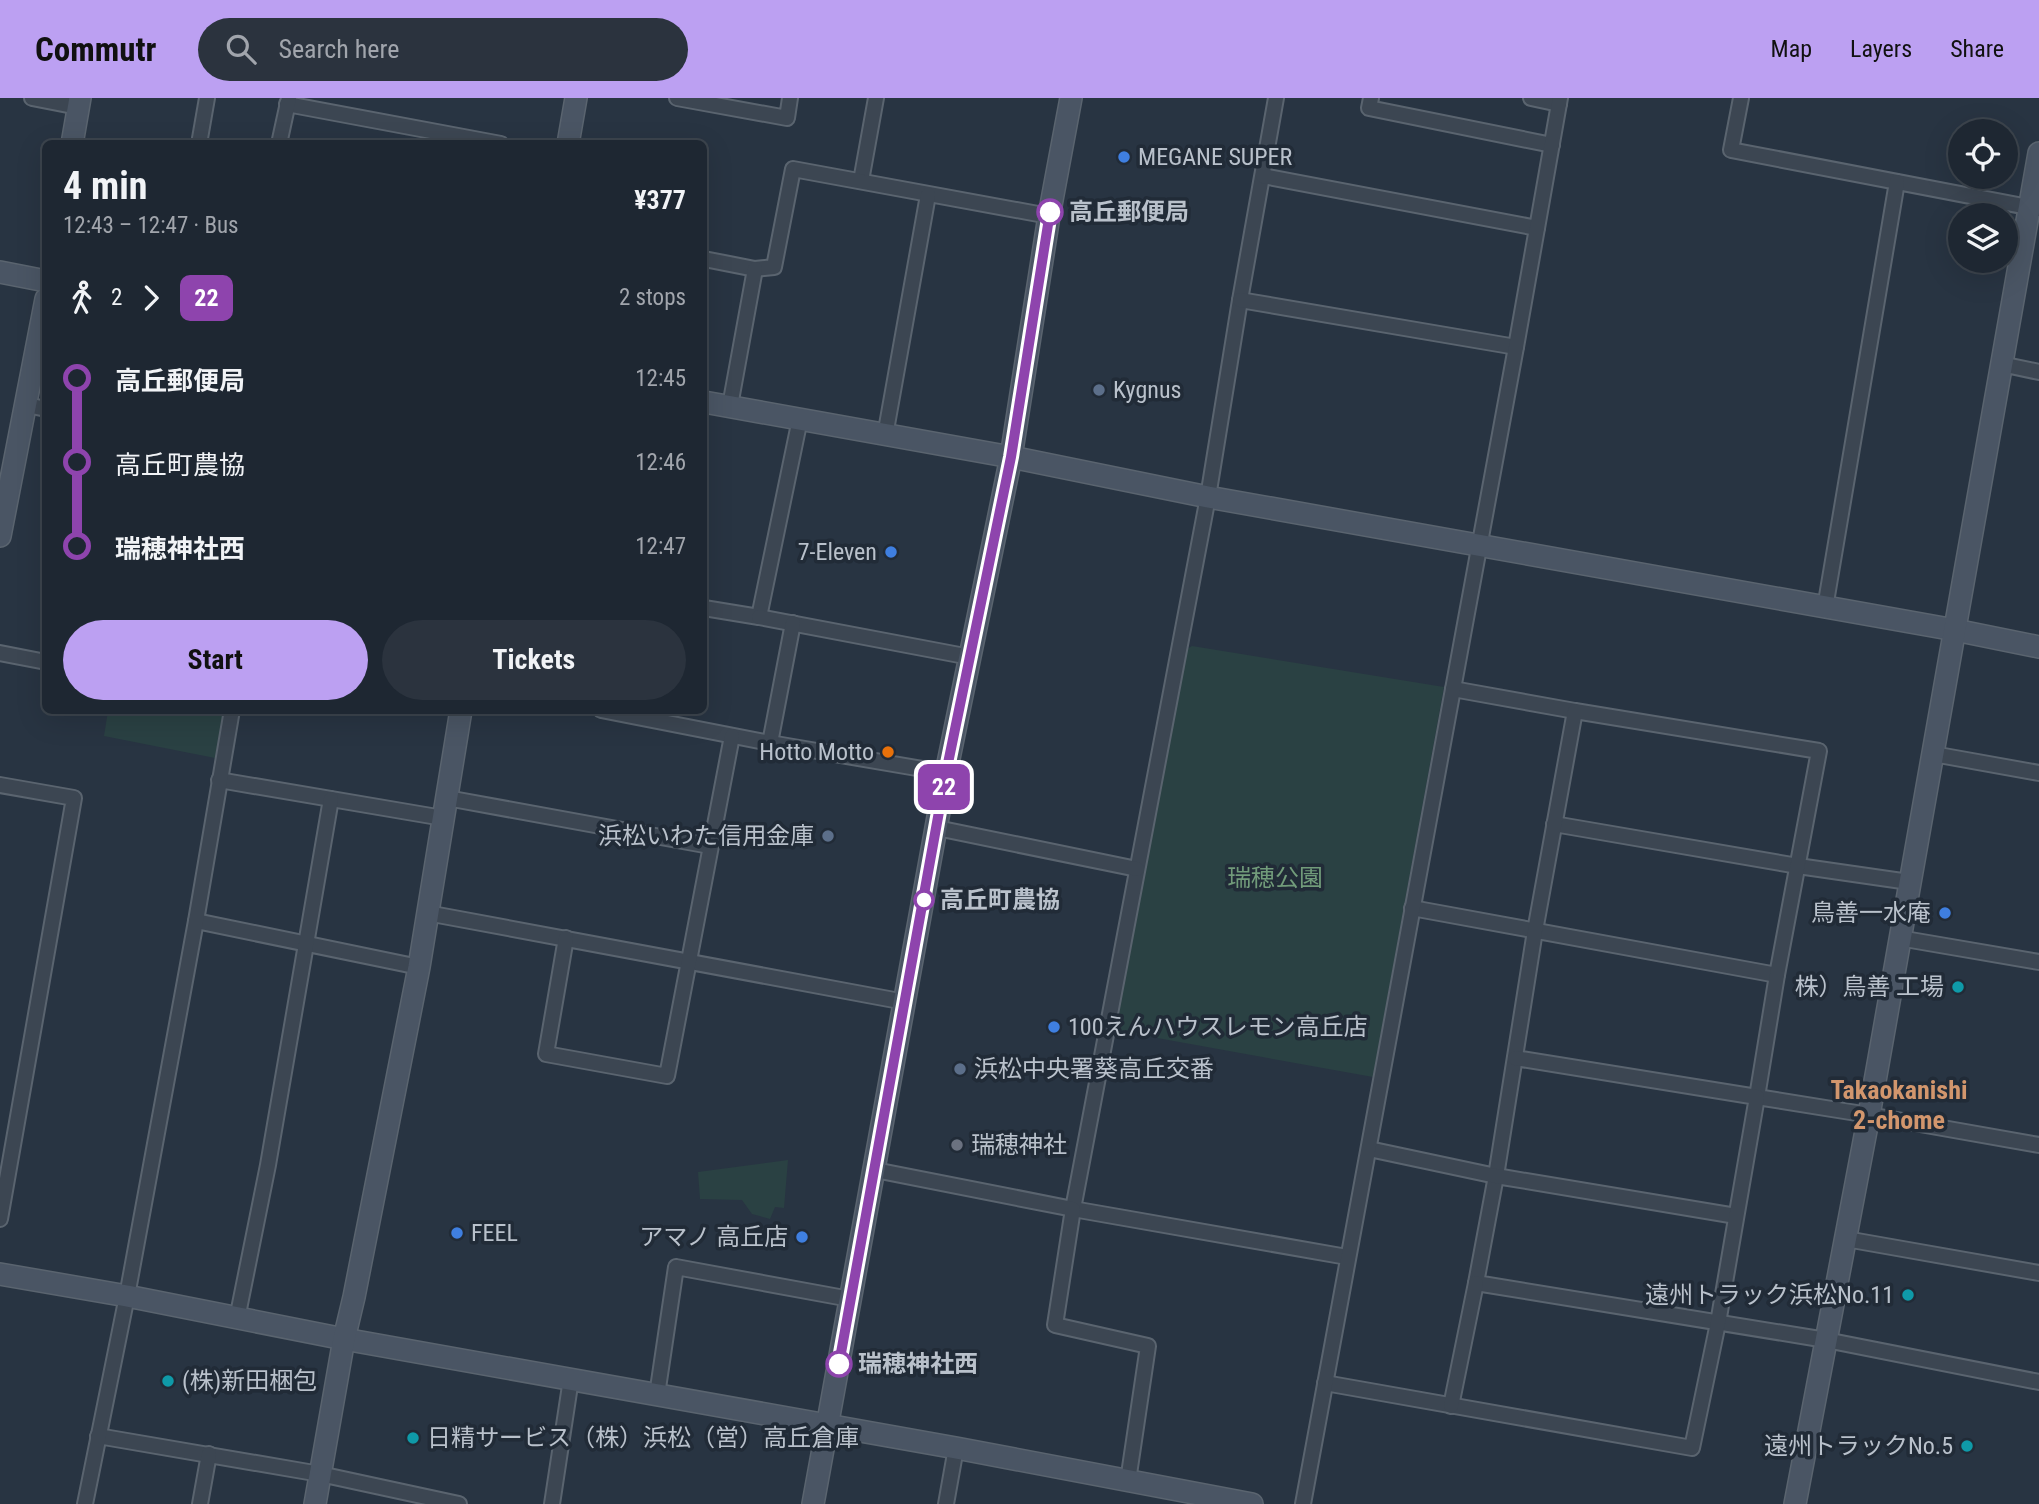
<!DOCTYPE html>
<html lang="en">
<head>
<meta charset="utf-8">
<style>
  :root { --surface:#1e2732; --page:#2b333e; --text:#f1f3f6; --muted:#a1a5ac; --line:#3c444d; --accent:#bca0f2 }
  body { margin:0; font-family:"Roboto Condensed","Noto Sans JP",sans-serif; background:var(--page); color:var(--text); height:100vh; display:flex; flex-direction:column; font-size:26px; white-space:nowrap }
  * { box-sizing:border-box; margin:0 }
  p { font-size:23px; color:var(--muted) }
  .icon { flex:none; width:38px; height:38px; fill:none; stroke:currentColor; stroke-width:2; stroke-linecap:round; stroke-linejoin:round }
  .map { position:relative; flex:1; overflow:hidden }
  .panel { position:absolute; left:42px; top:42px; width:665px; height:574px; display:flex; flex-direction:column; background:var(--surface); border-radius:10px; box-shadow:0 7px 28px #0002,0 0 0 2px var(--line) }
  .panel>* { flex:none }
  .badge { padding:0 14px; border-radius:10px; font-size:24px; line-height:46px }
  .fabs { position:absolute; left:1948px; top:21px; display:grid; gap:14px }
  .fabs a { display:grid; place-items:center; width:70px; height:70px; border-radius:50%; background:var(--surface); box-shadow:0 7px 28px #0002,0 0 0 2px var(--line); font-size:35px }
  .map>.badge { position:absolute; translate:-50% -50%; box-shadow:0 0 0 4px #fff }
  .legs { display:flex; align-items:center; gap:10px; height:77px; padding:0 21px; font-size:23px }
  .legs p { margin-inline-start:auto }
  .summary { display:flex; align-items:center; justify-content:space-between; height:119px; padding:0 21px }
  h1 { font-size:38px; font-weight:700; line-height:52px }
  .cta { display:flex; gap:14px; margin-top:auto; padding:14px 21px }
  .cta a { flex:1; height:80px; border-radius:42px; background:var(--accent); color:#111; font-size:28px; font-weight:700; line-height:80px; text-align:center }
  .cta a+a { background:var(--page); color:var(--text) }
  ul { padding:0 21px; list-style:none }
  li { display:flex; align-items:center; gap:24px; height:84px; font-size:26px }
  li i { display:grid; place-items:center; width:10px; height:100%; margin:0 9px; background:currentColor }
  li i::after { content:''; width:18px; height:18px; margin:-9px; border:5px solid; border-radius:50%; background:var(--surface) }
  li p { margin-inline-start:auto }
  li:first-child i { background:linear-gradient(#0000 50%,currentColor 0) }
  li:last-child i { background:linear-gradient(currentColor 50%,#0000 0) }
  header { display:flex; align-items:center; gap:42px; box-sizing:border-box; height:98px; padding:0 35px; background:var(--accent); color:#111 }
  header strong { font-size:33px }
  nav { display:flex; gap:38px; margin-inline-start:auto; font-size:24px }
  .search { width:490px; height:63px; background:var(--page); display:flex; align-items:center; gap:18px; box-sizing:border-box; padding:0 24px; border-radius:38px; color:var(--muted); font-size:26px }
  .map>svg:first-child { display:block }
  .green { fill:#2a4143 }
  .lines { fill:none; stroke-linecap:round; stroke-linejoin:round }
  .street-casing { stroke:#5a646f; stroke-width:18 }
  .secondary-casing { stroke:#5a646f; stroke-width:24 }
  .street { stroke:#3c4652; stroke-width:14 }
  .secondary { stroke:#4a5564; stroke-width:21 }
  .line-1-casing { stroke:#fff; stroke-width:16 }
  .line-1 { stroke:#8e44ad; stroke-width:10 }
  .shop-dot { fill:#3f7fe0; stroke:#212b37; stroke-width:2.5 }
  .stop-1-dot { fill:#fff; stroke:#8e44ad; stroke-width:3.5 }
  .service-dot { fill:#5c6f8a; stroke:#212b37; stroke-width:2.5 }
  .food-dot { fill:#e8710a; stroke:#212b37; stroke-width:2.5 }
  .culture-dot { fill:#0f9aa8; stroke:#212b37; stroke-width:2.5 }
  .worship-dot { fill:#6b7280; stroke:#212b37; stroke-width:2.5 }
  .labels { text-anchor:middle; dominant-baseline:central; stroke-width:7; stroke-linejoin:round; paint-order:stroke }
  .poi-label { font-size:24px; fill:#b9c1cb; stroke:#212b37; text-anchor:start }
  .stop-label { font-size:24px; font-weight:bold; fill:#b9c1cb; stroke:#212b37; text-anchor:start }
  .park-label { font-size:24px; fill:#719b7a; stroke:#212b37 }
  .neighbourhood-label { font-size:26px; font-weight:bold; fill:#d2966d; stroke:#212b37 }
</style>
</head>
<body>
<header>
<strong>Commutr</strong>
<div class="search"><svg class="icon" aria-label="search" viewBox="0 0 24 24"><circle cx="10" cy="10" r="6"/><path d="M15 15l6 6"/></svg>Search here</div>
<nav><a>Map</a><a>Layers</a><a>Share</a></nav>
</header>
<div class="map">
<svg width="2039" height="1406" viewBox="0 0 2039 1406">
  <rect width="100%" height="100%" fill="#283442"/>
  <g class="green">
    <polygon points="1192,548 1444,589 1373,979 1113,932 1182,554"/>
    <polygon points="108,613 224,613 215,660 104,638"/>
    <polygon points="788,1062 784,1110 775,1109 770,1121 752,1116 742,1102 700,1101 698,1074"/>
  </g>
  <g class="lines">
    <g class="street-casing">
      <g id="street">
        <polyline points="32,0 78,9"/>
        <polyline points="677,0 787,20 790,0"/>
        <polyline points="1276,0 1240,202 1208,399 1073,1111 1347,1159"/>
        <polyline points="1371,0 1369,10 1552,47"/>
        <polyline points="1531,0 1559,6"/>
        <polyline points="1741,0 1731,52 2038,111"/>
        <polyline points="287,6 501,46"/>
        <polyline points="199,46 207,0"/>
        <polyline points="279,46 289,0"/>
        <polyline points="1263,78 1537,130"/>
        <polyline points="861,83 876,0"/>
        <polyline points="704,161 755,171 774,169 793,71 1049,118"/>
        <polyline points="1240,202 1516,249"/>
        <polyline points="2001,266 2039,274"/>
        <polyline points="27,307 46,311"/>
        <polyline points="730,308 755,171"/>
        <polyline points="885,338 928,97"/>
        <polyline points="704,510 759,519 800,321"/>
        <polyline points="1825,510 1897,84"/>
        <polyline points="759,519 970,559"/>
        <polyline points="0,555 46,564"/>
        <polyline points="1453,591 1575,613"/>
        <polyline points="601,612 770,645 946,675"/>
        <polyline points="770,645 793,525"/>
        <polyline points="1933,656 2039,675"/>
        <polyline points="219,682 443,720"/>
        <polyline points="0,687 74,700 0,1121"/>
        <polyline points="447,700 710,748"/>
        <polyline points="1554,726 1798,768 1909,784"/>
        <polyline points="937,730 1137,771"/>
        <polyline points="1412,810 1777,877"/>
        <polyline points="427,815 905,904"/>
        <polyline points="196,823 419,869"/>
        <polyline points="566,840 546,956 667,978 732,638"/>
        <polyline points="1899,840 2039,864"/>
        <polyline points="2039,1047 1869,1017 1757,999 1777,877 1819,653 1575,613 1535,833 1496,1078 1476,1185 1826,1242 2039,1284"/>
        <polyline points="1369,1051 1496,1078 1736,1118"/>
        <polyline points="875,1072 1073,1111 1055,1227 1148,1248 1128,1383"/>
        <polyline points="1846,1141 2039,1175"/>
        <polyline points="237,1221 268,1067 331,701"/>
        <polyline points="1325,1285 1692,1350 1718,1225 1757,999 1515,960"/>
        <polyline points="657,1297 676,1169 850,1201"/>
        <polyline points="1451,1308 1476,1185"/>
        <polyline points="98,1338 320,1376 459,1406"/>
        <polyline points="85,1406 127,1198 196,823 232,612"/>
        <polyline points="200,1406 209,1356"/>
        <polyline points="552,1406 571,1281"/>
        <polyline points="946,1406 956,1350"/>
        <polyline points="1303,1406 1516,249 1560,0"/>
      </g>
    </g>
    <g class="secondary-casing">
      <g id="secondary">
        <polyline points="72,46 80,0"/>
        <polyline points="568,46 576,0"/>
        <polyline points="0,174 46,183"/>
        <polyline points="704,304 1011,359 1208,399 1955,532 2039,549"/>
        <polyline points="0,438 46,201"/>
        <polyline points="0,1176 127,1198 344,1241 956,1350 1252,1406"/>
        <polyline points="315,1406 344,1241 354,1199 419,869 461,612"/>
        <polyline points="813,1406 946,675 1011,359 1049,118 1071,0"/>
        <polyline points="1795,1406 1869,1017 2039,55"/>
      </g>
    </g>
    <use href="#street" class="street"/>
    <use href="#secondary" class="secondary"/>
  </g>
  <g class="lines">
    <g class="line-1-casing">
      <polyline id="line-1" points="839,1266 946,675 1011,359 1050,114"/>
    </g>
    <use href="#line-1" class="line-1"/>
  </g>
  <g class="shop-dot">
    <circle cx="1124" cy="59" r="7"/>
    <circle cx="891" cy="454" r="7"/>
    <circle cx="1945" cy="815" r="7"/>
    <circle cx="1054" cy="929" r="7"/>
    <circle cx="457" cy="1135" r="7"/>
    <circle cx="802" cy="1139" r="7"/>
  </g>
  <g class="stop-1-dot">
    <circle cx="1050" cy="114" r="12"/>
    <circle cx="924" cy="802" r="9"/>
    <circle cx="839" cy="1266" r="12"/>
  </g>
  <g class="service-dot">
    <circle cx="1099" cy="292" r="7"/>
    <circle cx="828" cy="738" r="7"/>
    <circle cx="960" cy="971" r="7"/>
  </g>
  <circle class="food-dot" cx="888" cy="654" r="7"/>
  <g class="culture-dot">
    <circle cx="1958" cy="889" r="7"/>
    <circle cx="1908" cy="1197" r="7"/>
    <circle cx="168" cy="1283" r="7"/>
    <circle cx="413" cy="1340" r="7"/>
    <circle cx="1967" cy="1348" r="7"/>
  </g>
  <circle class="worship-dot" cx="957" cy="1047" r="7"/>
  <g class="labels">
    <g class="poi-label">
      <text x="1138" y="59">MEGANE SUPER</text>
      <text x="1113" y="292">Kygnus</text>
      <text x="877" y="454" text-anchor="end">7-Eleven</text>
      <text x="874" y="654" text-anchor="end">Hotto Motto</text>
      <text x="814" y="738" text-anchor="end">浜松いわた信用金庫</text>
      <text x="1931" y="815" text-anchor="end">鳥善一水庵</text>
      <text x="1944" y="889" text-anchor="end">株）鳥善 工場</text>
      <text x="1068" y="929">100えんハウスレモン高丘店</text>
      <text x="974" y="971">浜松中央署葵高丘交番</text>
      <text x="971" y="1047">瑞穂神社</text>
      <text x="471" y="1135">FEEL</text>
      <text x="788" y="1139" text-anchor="end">アマノ 高丘店</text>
      <text x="1894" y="1197" text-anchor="end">遠州トラック浜松No.11</text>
      <text x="182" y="1283">(株)新田梱包</text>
      <text x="427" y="1340">日精サービス（株）浜松（営）高丘倉庫</text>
      <text x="1953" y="1348" text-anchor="end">遠州トラックNo.5</text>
    </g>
    <g class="stop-label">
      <text x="1069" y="114">高丘郵便局</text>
      <text x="940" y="802">高丘町農協</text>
      <text x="858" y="1266">瑞穂神社西</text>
    </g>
    <g class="park-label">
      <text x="1275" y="780">瑞穂公園</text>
    </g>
    <g class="neighbourhood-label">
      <text x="1899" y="992">Takaokanishi<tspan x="1899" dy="30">2-chome</tspan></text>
    </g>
  </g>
</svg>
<div class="fabs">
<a><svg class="icon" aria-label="locate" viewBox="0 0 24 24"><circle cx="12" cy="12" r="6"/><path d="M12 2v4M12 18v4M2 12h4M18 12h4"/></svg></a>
<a><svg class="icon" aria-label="layers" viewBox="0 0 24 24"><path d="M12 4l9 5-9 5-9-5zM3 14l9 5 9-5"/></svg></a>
</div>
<b class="badge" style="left:944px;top:689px;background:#8e44ad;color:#fff">22</b>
<section class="panel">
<div class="summary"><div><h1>4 min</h1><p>12:43 – 12:47 · Bus</p></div><b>¥377</b></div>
<div class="legs"><svg class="icon" aria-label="walk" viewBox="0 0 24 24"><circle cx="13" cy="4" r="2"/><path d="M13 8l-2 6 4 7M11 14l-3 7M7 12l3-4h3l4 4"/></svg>2<svg class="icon" aria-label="forward" viewBox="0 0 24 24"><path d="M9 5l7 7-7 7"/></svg><b class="badge" style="background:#8e44ad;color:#fff">22</b><p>2 stops</p></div>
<ul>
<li><i style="color:#8e44ad"></i><b>高丘郵便局</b><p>12:45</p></li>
<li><i style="color:#8e44ad"></i><span>高丘町農協</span><p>12:46</p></li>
<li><i style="color:#8e44ad"></i><b>瑞穂神社西</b><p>12:47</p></li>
</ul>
<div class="cta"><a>Start</a><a>Tickets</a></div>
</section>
</div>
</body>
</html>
